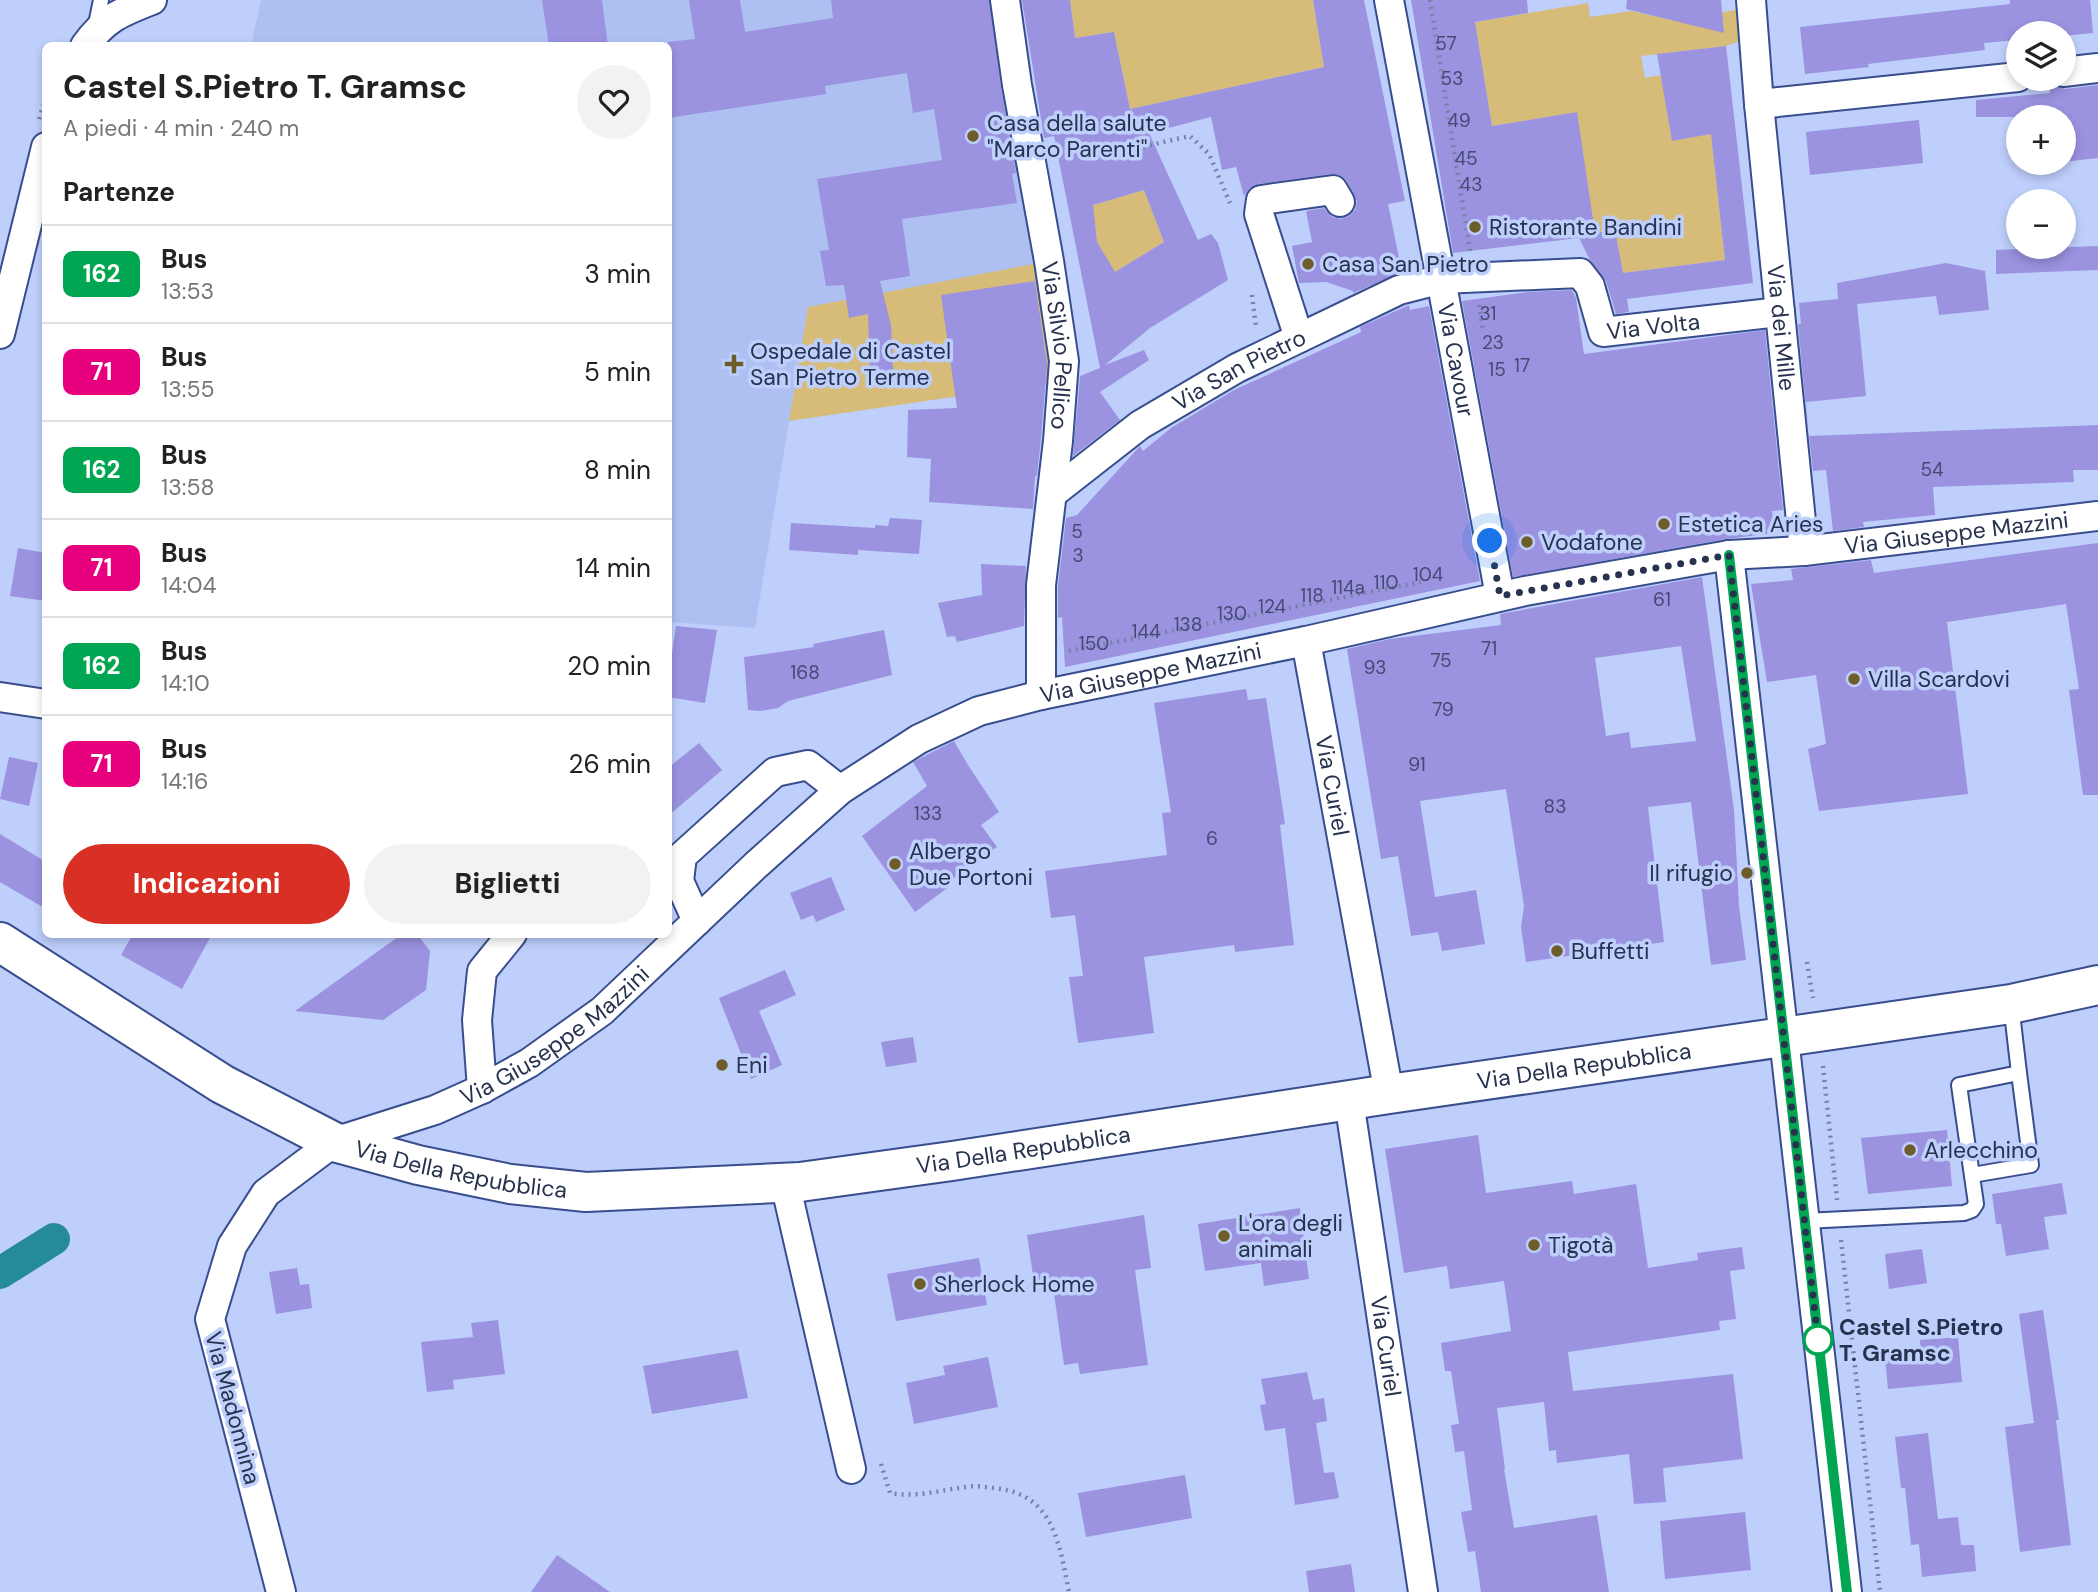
<!DOCTYPE html>
<html lang="it">
<head>
<meta charset="utf-8">
<style>
  :root { --surface:#fff; --page:#f2f2f2; --text:#222; --muted:#767676; --line:#e0e0e0; --accent:#d93025 }
  body { margin:0; font-family:"DM Sans",sans-serif; background:var(--page); color:var(--text); height:100vh; display:flex; flex-direction:column; font-size:26px; white-space:nowrap }
  * { box-sizing:border-box; margin:0 }
  p { font-size:23px; color:var(--muted) }
  .icon { flex:none; width:38px; height:38px; fill:none; stroke:currentColor; stroke-width:2; stroke-linecap:round; stroke-linejoin:round }
  .map { position:relative; flex:1; overflow:hidden }
  .details { position:absolute; left:42px; top:42px; width:630px; height:896px; display:flex; flex-direction:column; background:var(--surface); border-radius:10px; box-shadow:0 4px 10px #0003 }
  .details>* { flex:none }
  .badge { padding:0 14px; border-radius:10px; font-size:24px; line-height:46px }
  .controls { position:absolute; left:2006px; top:21px; display:grid; gap:14px }
  .controls a { display:grid; place-items:center; width:70px; height:70px; border-radius:50%; background:var(--surface); box-shadow:0 4px 10px #0003; font-size:35px }
  .you { position:absolute; width:35px; height:35px; margin:-18px; border:5px solid #fff; border-radius:50%; background:#1a73e8; box-shadow:0 0 0 10px #1a73e833 }
  .map>.badge { position:absolute; translate:-50% -50%; box-shadow:0 0 0 4px #fff }
  h2 { padding:0 21px; font-size:26px; line-height:63px }
  .round { display:grid; place-items:center; flex:none; width:74px; height:74px; border-radius:37px; background:var(--page) }
  .overview { display:flex; align-items:center; justify-content:space-between; height:119px; padding:0 21px }
  h1 { font-size:33px; font-weight:700; line-height:52px }
  .action { display:flex; gap:14px; margin-top:auto; padding:14px 21px }
  .action a { flex:1; height:80px; border-radius:42px; background:var(--accent); color:#fff; font-size:28px; font-weight:700; line-height:80px; text-align:center }
  .action a+a { background:var(--page); color:var(--text) }
  ul { padding:0; list-style:none }
  li { display:flex; align-items:center; gap:21px; height:98px; padding:0 21px; border-top:2px solid var(--line) }
  li div { flex:1 }
  li b { display:block; font-size:26px }
  li em { font-style:normal }
  li .badge { min-width:77px; font-weight:700; text-align:center }
  .map>svg:first-child { display:block }
  .built { fill:#aec0f1 }
  .green { fill:#d6bb79 }
  .lines { fill:none; stroke-linecap:round; stroke-linejoin:round }
  .canal { stroke:#268b99; stroke-width:32 }
  .building { fill:#9b92e0; fill-rule:evenodd }
  .service-casing { stroke:#384d8d; stroke-width:18 }
  .minor-casing { stroke:#384d8d; stroke-width:32 }
  .primary-casing { stroke:#384d8d; stroke-width:42 }
  .path { stroke:#7583a8; stroke-width:4.5; stroke-dasharray:2 5; stroke-linecap:butt }
  .service { stroke:#fff; stroke-width:14 }
  .minor { stroke:#fff; stroke-width:28 }
  .primary { stroke:#fff; stroke-width:38 }
  .line-casing { stroke:#fff; stroke-width:16 }
  .line { stroke:#00a651; stroke-width:10 }
  .walk { stroke:#27324f; stroke-width:7; stroke-dasharray:0 12.6 }
  .poi-dot { fill:#6f5c2b; stroke:#becffc; stroke-width:2.5 }
  .stop-dot { fill:#fff; stroke:#00a651; stroke-width:3.5 }
  .labels { text-anchor:middle; dominant-baseline:central; stroke-width:7; stroke-linejoin:round; paint-order:stroke }
  .number-label { font-size:19px; fill:#444a73 }
  .poi-label { font-size:23px; fill:#27324f; stroke:#becffc; text-anchor:start }
  .street-label { font-size:23px; fill:#27324f; stroke:#becffc }
  .stop-label { font-size:23px; font-weight:bold; fill:#27324f; stroke:#becffc; text-anchor:start }
</style>
</head>
<body>
<div class="map">
<svg width="2098" height="1592" viewBox="0 0 2098 1592">
  <rect width="100%" height="100%" fill="#becffc"/>
  <polygon class="built" points="261,0 995,0 1041,266 808,307 755,628 669,622 668,46 251,46"/>
  <g class="green">
    <polygon points="1070,0 1313,0 1324,67 1130,109 1114,32 1075,38"/>
    <polygon points="1588,3 1590,17 1632,11 1671,20 1736,10 1740,41 1726,46 1641,56 1645,78 1661,75 1672,140 1711,134 1725,260 1623,273 1615,230 1595,233 1549,117 1492,126 1475,22"/>
    <polygon points="1144,190 1164,242 1115,272 1093,275 1093,205"/>
    <polygon points="1049,261 1063,381 789,421 808,307"/>
  </g>
  <g class="lines">
    <polyline class="canal" points="0,1273 54,1239"/>
  </g>
  <g class="building">
    <polygon points="542,0 602,0 608,46 549,46"/>
    <polygon points="689,0 740,0 745,32 833,18 831,0 989,0 1001,87 1016,173 1012,174 1017,203 902,219 910,276 880,281 891,325 893,372 870,373 868,314 849,318 844,285 826,286 820,251 829,250 817,179 942,160 934,109 913,113 907,73 825,86 826,94 668,118 668,42 695,39"/>
    <path d="M1022 0H1070L1075 38 1114 32 1130 109 1324 67 1313 0H1364L1405 201 1388 204 1402 272 1353 293V291L1326 282 1299 283 1292 246 1312 242 1306 211 1324 208 1332 217 1341 219 1349 216 1355 210 1357 201 1347 181 1340 175 1331 174 1259 184 1250 188 1244 196 1236 167 1222 170 1211 117 1149 133 1198 240 1211 234 1218 243 1228 280 1150 328 1105 365 1144 350 1149 360 1100 392 1120 420 1073 456 1080 376 1100 368 1054 136 1044 138ZM1144 190 1164 242 1115 272 1097 242 1093 205Z"/>
    <polygon points="1411,0 1527,0 1528,13 1475,22 1492,126 1577,112 1595,233 1615,230 1623,273 1725,260 1711,134 1672,141 1657,54 1726,46 1753,283 1627,299 1629,312 1616,314 1606,281 1590,260 1579,238 1453,253"/>
    <polygon points="1627,0 1721,0 1724,33 1626,9"/>
    <polygon points="2010,0 2090,0 2093,33 2063,36 2063,33 2018,33 2018,40 1984,43 1985,50 1868,64 1869,67 1805,74 1800,27 2010,4"/>
    <polygon points="2049,84 2065,89 2098,85 2098,158 2063,162 2063,117 1976,117 1976,100 2050,93"/>
    <polygon points="1919,120 1923,163 1810,175 1806,132"/>
    <polygon points="2098,246 2098,270 1996,274 1996,250"/>
    <polygon points="1946,263 1985,271 1989,310 1939,315 1936,296 1857,304 1866,396 1806,402 1808,429 1798,324 1801,324 1799,303 1838,299 1837,283"/>
    <polygon points="1035,281 1047,365 1041,439 1037,475 1035,477 1033,509 929,502 931,459 907,457 908,410 957,408 941,295"/>
    <polygon points="1572,290 1576,298 1584,354 1765,330 1783,510 1772,511 1775,533 1726,539 1513,577 1462,301 1528,292"/>
    <polygon points="1409,305 1410,310 1429,306 1480,581 1065,667 1062,617 1058,618 1058,586 1066,518 1077,515 1140,446 1143,451 1171,428 1234,390 1361,332 1360,327"/>
    <polygon points="2098,425 2098,470 2073,470 2074,482 1933,487 1935,515 1863,522 1864,527 1833,531 1826,470 1813,471 1809,436"/>
    <polygon points="890,518 922,520 919,554 858,550 858,555 789,550 791,523 875,528 875,525 888,526"/>
    <polygon points="2098,543 2098,795 2083,795 2069,690 2079,689 2066,604 1947,622 1968,794 1819,811 1808,749 1826,744 1816,675 1767,682 1751,584 1793,580 1791,569 1799,568 1871,560 1874,573"/>
    <polygon points="18,548 46,553 46,601 10,596"/>
    <polygon points="981,564 1026,566 1024,626 957,642 955,636 947,637 938,603 982,595"/>
    <path d="M1702 577 1734 810 1739 906 1746 960 1711 965 1691 802 1648 807 1664 942 1526 962 1521 927 1524 906 1506 789 1420 801 1435 897 1476 890 1485 944 1442 951 1438 932 1411 936 1398 856 1381 859 1347 649 1390 639 1501 625 1500 614ZM1681 646 1696 741 1631 748 1629 732 1606 736 1595 658Z"/>
    <polygon points="676,626 717,630 705,703 668,697 668,681"/>
    <polygon points="884,630 892,675 788,701 778,708 760,711 748,710 744,657 814,647 813,644"/>
    <polygon points="1246,689 1248,700 1266,698 1285,824 1280,825 1294,945 1235,952 1234,945 1144,957 1154,1033 1078,1043 1069,977 1083,976 1075,915 1051,918 1045,871 1167,855 1162,813 1171,812 1154,703"/>
    <polygon points="954,741 968,765 999,812 981,825 997,847 947,883 950,886 915,912 862,836 927,786 913,762"/>
    <polygon points="699,743 722,770 668,816 668,768"/>
    <polygon points="9,757 38,763 29,806 0,799"/>
    <polygon points="0,834 46,862 46,909 0,882"/>
    <polygon points="831,877 845,910 816,922 813,915 801,920 790,893"/>
    <polygon points="133,934 212,934 182,989 121,955"/>
    <polygon points="402,934 417,934 430,951 426,990 383,1020 295,1011"/>
    <polygon points="785,970 796,995 759,1011 782,1065 751,1079 719,998"/>
    <polygon points="913,1037 917,1062 886,1067 881,1042"/>
    <polygon points="1947,1130 1952,1186 1868,1194 1861,1138"/>
    <polygon points="1478,1135 1486,1193 1572,1181 1574,1194 1636,1184 1648,1268 1698,1260 1697,1253 1742,1247 1745,1269 1730,1271 1736,1319 1719,1321 1720,1330 1568,1352 1573,1391 1733,1374 1743,1459 1663,1468 1666,1502 1634,1504 1629,1454 1557,1463 1556,1450 1549,1451 1544,1402 1497,1408 1505,1469 1504,1469 1514,1528 1597,1515 1609,1592 1481,1592 1475,1551 1468,1552 1461,1512 1472,1510 1464,1451 1455,1452 1451,1425 1459,1424 1451,1371 1445,1371 1441,1343 1511,1331 1504,1281 1450,1289 1447,1266 1404,1273 1385,1149"/>
    <polygon points="2062,1183 2067,1214 2044,1217 2049,1249 2006,1256 2001,1224 1996,1224 1992,1194"/>
    <polygon points="1300,1208 1309,1279 1264,1286 1261,1263 1205,1271 1198,1224"/>
    <polygon points="1144,1215 1151,1268 1135,1270 1148,1365 1080,1374 1078,1363 1064,1365 1053,1286 1035,1289 1027,1235"/>
    <polygon points="1922,1249 1927,1283 1889,1289 1885,1254"/>
    <polygon points="979,1258 987,1305 896,1321 887,1274"/>
    <polygon points="297,1268 300,1285 309,1284 312,1308 276,1314 269,1272"/>
    <polygon points="2043,1310 2059,1420 2056,1420 2071,1545 2020,1552 2005,1427 2034,1423 2019,1314"/>
    <polygon points="498,1320 505,1374 453,1380 454,1389 427,1392 421,1342 473,1337 471,1323"/>
    <polygon points="1958,1337 1962,1382 1888,1389 1885,1357 1921,1354 1920,1340"/>
    <polygon points="738,1350 748,1398 652,1414 643,1366"/>
    <polygon points="988,1357 998,1407 914,1424 906,1383 945,1375 943,1366"/>
    <polygon points="1307,1372 1313,1400 1324,1398 1327,1421 1316,1423 1324,1473 1334,1472 1339,1498 1295,1505 1285,1428 1265,1431 1260,1405 1266,1404 1261,1379"/>
    <polygon points="1928,1433 1938,1519 1958,1517 1961,1545 1974,1545 1976,1571 1922,1577 1919,1544 1911,1545 1905,1488 1901,1488 1895,1437"/>
    <polygon points="1185,1475 1192,1518 1086,1537 1078,1493"/>
    <polygon points="1745,1512 1751,1570 1665,1579 1660,1521"/>
    <polygon points="557,1555 610,1592 531,1592"/>
    <polygon points="1351,1564 1355,1592 1309,1592 1306,1571"/>
  </g>
  <g class="lines">
    <g class="service-casing">
      <g id="service">
        <polyline points="95,29 101,0"/>
        <polyline points="1972,1175 2031,1165 2019,1073"/>
        <polyline points="1805,1221 1964,1213 1972,1210 1976,1204 1959,1085 2019,1073 2011,1004"/>
      </g>
    </g>
    <g class="minor-casing">
      <g id="minor">
        <path id="s1" d="M1005 0 1017 85 1049 261 1064 361 1058 441 1041 585V695"/>
        <path id="s2" d="M1389 0 1500 596"/>
        <path id="s3" d="M1751 0 1759 104 1804 551"/>
        <path d="M85 46C105 18 121 12 152 0"/>
        <polyline points="2063,72 2098,68"/>
        <polyline points="1759,104 2018,77"/>
        <polyline points="0,334 46,147"/>
        <polyline points="1299,338 1259,214 1261,200 1333,190 1340,202"/>
        <path id="s4" d="M1053 493 1140 425 1237 368 1399 290 1442 279 1580 273 1590 286 1603 332 1780 312"/>
        <polyline points="1729,555 1847,1592"/>
        <path id="s5" d="M1306 641 1389 1094"/>
        <polyline points="0,697 46,704"/>
        <polyline points="697,921 679,881 682,856 775,772 808,765 840,790"/>
        <polyline points="482,1089 477,1020 482,971 512,934"/>
        <path id="s6" d="M1349 1101 1423 1592"/>
        <polyline points="785,1183 851,1469"/>
        <path id="s7" d="M281 1592 210 1319 232 1246 266 1193 334 1142 435 1110 482 1089 529 1063 602 1011 756 865 840 790 919 739 979 711 1041 695 1306 641 1525 591 1729 555 1804 551 2098 516"/>
      </g>
    </g>
    <g class="primary-casing">
      <g id="primary">
        <path id="s8" d="M0 942 222 1084 334 1142 418 1165 510 1184 586 1192 800 1182 952 1161 1389 1094 2011 1004 2098 985"/>
      </g>
    </g>
    <g class="path">
      <polyline points="1430,0 1470,251"/>
      <polyline points="39,119 46,97"/>
      <polyline points="1102,156 1190,136 1209,154 1230,203"/>
      <polyline points="1252,295 1256,327"/>
      <polyline points="1479,305 1483,331"/>
      <polyline points="1069,651 1421,582"/>
      <polyline points="1807,962 1813,998"/>
      <polyline points="1823,1066 1837,1200"/>
      <polyline points="1841,1240 1880,1592"/>
      <path d="M881 1464 890 1493C916 1498 941 1490 966 1487 975 1485 984 1487 993 1488 1054 1493 1059 1543 1069 1592"/>
    </g>
    <use href="#service" class="service"/>
    <use href="#minor" class="minor"/>
    <use href="#primary" class="primary"/>
  </g>
  <g class="lines">
    <g class="line-casing">
      <polyline id="line" points="1729,555 1847,1592"/>
    </g>
    <use href="#line" class="line"/>
    <polyline class="walk" points="1490,541 1500,596 1729,555 1819,1349 1818,1340"/>
  </g>
  <g class="poi-dot">
    <circle cx="973" cy="136" r="7"/>
    <circle cx="1475" cy="227" r="7"/>
    <circle cx="1308" cy="264" r="7"/>
    <path d="M730.5 353.5h7v7h7v7h-7v7h-7v-7h-7v-7h7z"/>
    <circle cx="1664" cy="524" r="7"/>
    <circle cx="1527" cy="542" r="7"/>
    <circle cx="1854" cy="679" r="7"/>
    <circle cx="895" cy="864" r="7"/>
    <circle cx="1747" cy="873" r="7"/>
    <circle cx="1557" cy="951" r="7"/>
    <circle cx="722" cy="1065" r="7"/>
    <circle cx="1910" cy="1150" r="7"/>
    <circle cx="1224" cy="1236" r="7"/>
    <circle cx="1534" cy="1245" r="7"/>
    <circle cx="920" cy="1284" r="7"/>
  </g>
  <circle class="stop-dot" cx="1818" cy="1340" r="14"/>
  <g class="labels">
    <g class="number-label">
      <text x="1446" y="43">57</text>
      <text x="1452" y="78">53</text>
      <text x="1459" y="120">49</text>
      <text x="1466" y="158">45</text>
      <text x="1471" y="184">43</text>
      <text x="1488" y="313">31</text>
      <text x="1493" y="342">23</text>
      <text x="1522" y="365">17</text>
      <text x="1497" y="369">15</text>
      <text x="1932" y="469">54</text>
      <text x="1077" y="531">5</text>
      <text x="1078" y="555">3</text>
      <text x="1428" y="574">104</text>
      <text x="1386" y="582">110</text>
      <text x="1348" y="587">114a</text>
      <text x="1312" y="595">118</text>
      <text x="1662" y="599">61</text>
      <text x="1272" y="606">124</text>
      <text x="1232" y="613">130</text>
      <text x="1188" y="624">138</text>
      <text x="1146" y="631">144</text>
      <text x="1094" y="643">150</text>
      <text x="1489" y="648">71</text>
      <text x="1441" y="660">75</text>
      <text x="1375" y="667">93</text>
      <text x="805" y="672">168</text>
      <text x="1443" y="709">79</text>
      <text x="1417" y="764">91</text>
      <text x="1555" y="806">83</text>
      <text x="928" y="813">133</text>
      <text x="1212" y="838">6</text>
    </g>
    <g class="poi-label">
      <text x="987" y="123">Casa della salute<tspan x="987" dy="26">"Marco Parenti"</tspan></text>
      <text x="1489" y="227">Ristorante Bandini</text>
      <text x="1322" y="264">Casa San Pietro</text>
      <text x="750" y="351">Ospedale di Castel<tspan x="750" dy="26">San Pietro Terme</tspan></text>
      <text x="1678" y="524">Estetica Aries</text>
      <text x="1541" y="542">Vodafone</text>
      <text x="1868" y="679">Villa Scardovi</text>
      <text x="909" y="851">Albergo<tspan x="909" dy="26">Due Portoni</tspan></text>
      <text x="1733" y="873" text-anchor="end">Il rifugio</text>
      <text x="1571" y="951">Buffetti</text>
      <text x="736" y="1065">Eni</text>
      <text x="1924" y="1150">Arlecchino</text>
      <text x="1238" y="1223">L'ora degli<tspan x="1238" dy="26">animali</tspan></text>
      <text x="1548" y="1245">Tigotà</text>
      <text x="934" y="1284">Sherlock Home</text>
    </g>
    <g class="street-label">
      <text stroke="none"><textPath href="#s4" startOffset="700">Via Volta</textPath></text>
      <text stroke="none"><textPath href="#s3" startOffset="329">Via dei Mille</textPath></text>
      <text stroke="none"><textPath href="#s1" startOffset="350">Via Silvio Pellico</textPath></text>
      <text stroke="none"><textPath href="#s2" startOffset="366">Via Cavour</textPath></text>
      <text stroke="none"><textPath href="#s4" startOffset="224">Via San Pietro</textPath></text>
      <text stroke="none"><textPath href="#s7" startOffset="2287">Via Giuseppe Mazzini</textPath></text>
      <text stroke="none"><textPath href="#s7" startOffset="1468">Via Giuseppe Mazzini</textPath></text>
      <text stroke="none"><textPath href="#s5" startOffset="147">Via Curiel</textPath></text>
      <text stroke="none"><textPath href="#s7" startOffset="754">Via Giuseppe Mazzini</textPath></text>
      <text stroke="none"><textPath href="#s8" startOffset="1654">Via Della Repubblica</textPath></text>
      <text stroke="none"><textPath href="#s8" startOffset="1087">Via Della Repubblica</textPath></text>
      <text stroke="none"><textPath href="#s8" startOffset="520">Via Della Repubblica</textPath></text>
      <text stroke="none"><textPath href="#s6" startOffset="248">Via Curiel</textPath></text>
      <text transform="translate(233 1408) rotate(75)">Via Madonnina</text>
    </g>
    <g class="stop-label">
      <text x="1839" y="1327">Castel S.Pietro<tspan x="1839" dy="26">T. Gramsc</tspan></text>
    </g>
  </g>
</svg>
<div class="controls">
<a><svg class="icon" aria-label="layers" viewBox="0 0 24 24"><path d="M12 4l9 5-9 5-9-5zM3 14l9 5 9-5"/></svg></a>
<a>+</a>
<a>−</a>
</div>
<div class="you" style="left:1490px;top:541px"></div>
<section class="details">
<div class="overview"><div><h1>Castel S.Pietro T. Gramsc</h1><p>A piedi · 4 min · 240 m</p></div><a class="round"><svg class="icon" aria-label="heart" viewBox="0 0 24 24"><path d="M12 20l-8-8c-3-5 5-10 8-4 3-6 11-1 8 4z"/></svg></a></div>
<h2>Partenze</h2>
<ul>
<li><span class="badge" style="background:#00a651;color:#fff">162</span><div><b>Bus</b><p>13:53</p></div><em>3 min</em></li>
<li><span class="badge" style="background:#e6007e;color:#fff">71</span><div><b>Bus</b><p>13:55</p></div><em>5 min</em></li>
<li><span class="badge" style="background:#00a651;color:#fff">162</span><div><b>Bus</b><p>13:58</p></div><em>8 min</em></li>
<li><span class="badge" style="background:#e6007e;color:#fff">71</span><div><b>Bus</b><p>14:04</p></div><em>14 min</em></li>
<li><span class="badge" style="background:#00a651;color:#fff">162</span><div><b>Bus</b><p>14:10</p></div><em>20 min</em></li>
<li><span class="badge" style="background:#e6007e;color:#fff">71</span><div><b>Bus</b><p>14:16</p></div><em>26 min</em></li>
</ul>
<div class="action"><a>Indicazioni</a><a>Biglietti</a></div>
</section>
</div>
</body>
</html>
